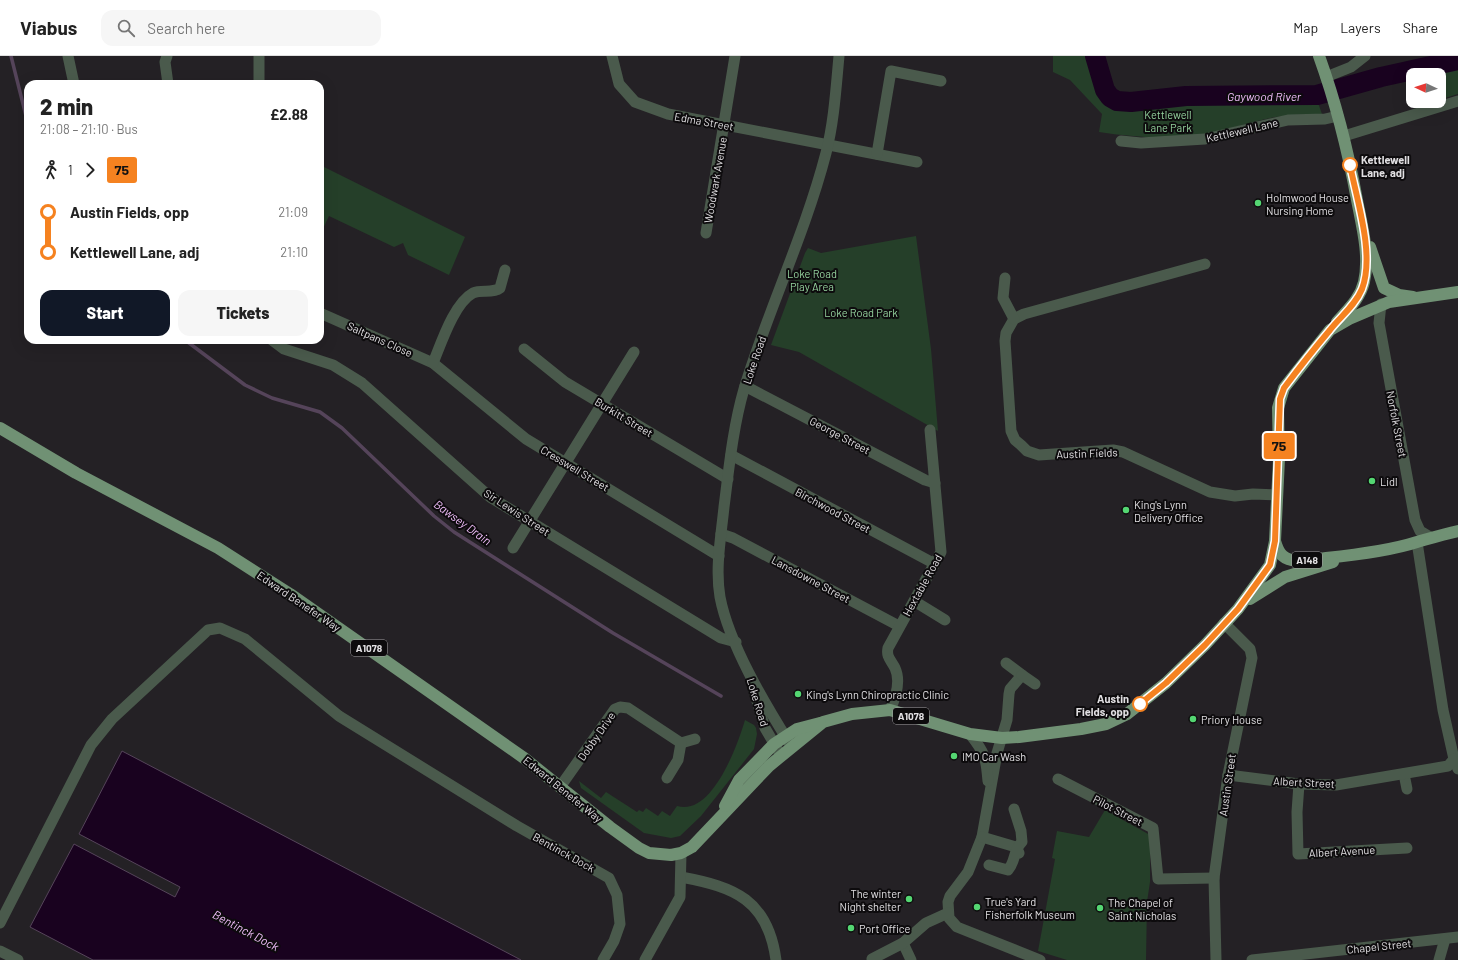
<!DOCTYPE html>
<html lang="en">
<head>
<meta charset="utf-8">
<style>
  :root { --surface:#fff; --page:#f6f6f6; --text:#222; --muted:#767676; --line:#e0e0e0; --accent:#111827 }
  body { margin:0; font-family:Barlow,sans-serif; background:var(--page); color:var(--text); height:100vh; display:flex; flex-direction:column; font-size:15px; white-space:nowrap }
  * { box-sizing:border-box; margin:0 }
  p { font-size:13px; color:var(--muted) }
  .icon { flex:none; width:22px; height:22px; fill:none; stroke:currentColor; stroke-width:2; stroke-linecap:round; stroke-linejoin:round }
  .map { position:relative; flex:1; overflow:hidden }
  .drawer { position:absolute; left:24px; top:24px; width:300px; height:264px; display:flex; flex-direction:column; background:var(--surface); border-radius:12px; box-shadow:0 4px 16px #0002 }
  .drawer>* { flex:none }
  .badge { padding:0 8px; border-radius:3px; font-size:14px; line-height:26px }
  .needle { width:26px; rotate:274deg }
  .tools { position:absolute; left:1406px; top:12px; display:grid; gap:8px }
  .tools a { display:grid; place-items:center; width:40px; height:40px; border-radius:8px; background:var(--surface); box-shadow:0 4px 16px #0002; font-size:20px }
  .map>.badge { position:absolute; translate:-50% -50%; box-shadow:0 0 0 2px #fff }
  .legs { display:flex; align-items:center; gap:6px; height:44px; padding:0 16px; font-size:13px }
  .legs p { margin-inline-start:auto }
  .overview { display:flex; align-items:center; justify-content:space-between; height:68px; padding:0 16px }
  h1 { font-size:22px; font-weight:800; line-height:30px }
  .primary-button { display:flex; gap:8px; margin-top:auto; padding:8px 16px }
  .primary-button a { flex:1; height:46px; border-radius:12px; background:var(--accent); color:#fff; font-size:16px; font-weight:800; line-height:46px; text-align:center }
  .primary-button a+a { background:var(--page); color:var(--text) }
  ul { padding:0 16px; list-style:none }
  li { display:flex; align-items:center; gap:14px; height:40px; font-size:15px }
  li i { display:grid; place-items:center; width:6px; height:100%; margin:0 5px; background:currentColor }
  li i::after { content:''; width:10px; height:10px; margin:-5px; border:3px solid; border-radius:50%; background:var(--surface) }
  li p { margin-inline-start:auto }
  li:first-child i { background:linear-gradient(#0000 50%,currentColor 0) }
  li:last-child i { background:linear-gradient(currentColor 50%,#0000 0) }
  header { display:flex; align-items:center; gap:24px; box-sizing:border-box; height:56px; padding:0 20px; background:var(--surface); border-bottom:1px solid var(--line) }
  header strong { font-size:19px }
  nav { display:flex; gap:22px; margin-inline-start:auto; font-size:14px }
  .search { width:280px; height:36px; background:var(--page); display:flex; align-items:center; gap:10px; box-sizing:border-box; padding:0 14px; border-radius:12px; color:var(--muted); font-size:15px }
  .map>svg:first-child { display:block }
  .green { fill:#253f29 }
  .water { fill:#19021f; stroke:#55445a }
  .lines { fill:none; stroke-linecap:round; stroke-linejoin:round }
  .stream { stroke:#55445a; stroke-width:3.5 }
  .river { stroke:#19021f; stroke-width:20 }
  .minor { stroke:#4a5a4c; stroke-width:11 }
  .major { stroke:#709174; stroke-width:12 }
  .line-1-casing { stroke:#fff; stroke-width:9 }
  .line-1 { stroke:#f58220; stroke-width:6 }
  .stop-1-dot { fill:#fff; stroke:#f58220; stroke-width:2 }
  .poi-dot { fill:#54d672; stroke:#0d0b0d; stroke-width:1.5 }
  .labels { text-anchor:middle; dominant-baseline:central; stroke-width:4; stroke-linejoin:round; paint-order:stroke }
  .shield { fill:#0d0b0d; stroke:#a19fa2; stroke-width:1 }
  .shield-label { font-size:10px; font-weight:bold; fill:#e1dfe2 }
  .park-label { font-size:11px; fill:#95d29e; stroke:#0d0b0d }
  .street-label { font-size:11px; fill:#e1dfe2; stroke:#0d0b0d }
  .stop-label { font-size:11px; font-weight:bold; fill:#e1dfe2; stroke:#0d0b0d; text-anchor:start }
  .poi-label { font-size:11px; fill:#e1dfe2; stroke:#0d0b0d; text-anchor:start }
  .water-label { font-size:12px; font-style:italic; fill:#efbdf9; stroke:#0d0b0d }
</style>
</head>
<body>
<header>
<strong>Viabus</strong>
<div class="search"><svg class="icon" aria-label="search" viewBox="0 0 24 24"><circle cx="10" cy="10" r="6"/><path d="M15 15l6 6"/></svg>Search here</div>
<nav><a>Map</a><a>Layers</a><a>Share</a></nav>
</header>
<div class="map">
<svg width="1458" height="904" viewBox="0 0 1458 904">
  <rect width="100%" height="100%" fill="#242125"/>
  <g class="green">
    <path d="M1053 0H1090C1094 15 1098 41 1114 48 1134 56 1170 46 1192 45 1234 43 1276 43 1317 44L1322 58C1306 58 1291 59 1276 61 1255 64 1235 72 1214 76 1175 84 1138 82 1099 76L1102 58 1070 24 1053 16Z"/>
    <polygon points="1458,1 1458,38 1439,44 1439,19 1415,19 1413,9"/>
    <polygon points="320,109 465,181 449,219 408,199 403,187 394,191 329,160 320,179"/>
    <polygon points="916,180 931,293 938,375 799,296 771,289 805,197 808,192 821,197"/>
    <path d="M745 664 754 669 756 672 757 678 754 693 701 760 680 780 671 782 644 777 581 732 579 725 601 742 606 736 637 756 639 754 643 756 646 752 658 760 662 755 670 760 677 750C712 761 738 688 745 664Z"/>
    <polygon points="1105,754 1150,779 1150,826 1147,846 1146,904 1067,904 1038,895 1055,803 1052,802 1057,775 1089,781"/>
  </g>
  <polygon class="water" points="122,695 521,904 93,904 30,871 74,788 175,841 180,831 79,778"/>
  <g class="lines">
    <g class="stream">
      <polyline points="11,0 28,68"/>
      <polyline points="185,284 245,329 272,342 320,356 342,372 434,460 454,476 613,577 721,640"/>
    </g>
    <polyline class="river" points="1095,0 1105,34 1110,41 1117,45 1131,46 1186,40 1317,39 1381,21 1458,4"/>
    <g class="minor">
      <polyline points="68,0 74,28"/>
      <polyline points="167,0 165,6 168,28"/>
      <polyline points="259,0 259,28"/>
      <polyline points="612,0 619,28 635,46 668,58 917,106"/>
      <polyline points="1326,21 1351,11 1365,0"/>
      <polyline points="1344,80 1458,45"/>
      <polyline points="1121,85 1141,87 1205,83 1288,64 1325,63 1338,60"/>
      <polyline points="877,98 891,15 941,25"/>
      <polyline points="706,177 735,0"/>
      <polyline points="1205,208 1024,258 1014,263 1006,277 1005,285 1011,375 1015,384 1021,389 1027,395 1039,399 1113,394 1123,396 1210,436 1235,440 1253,438 1277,439"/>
      <polyline points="1005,222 1003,242 1014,263"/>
      <polyline points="1381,248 1379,267 1415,464 1420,475 1430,481"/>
      <polyline points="320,257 433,307 526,383 719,500"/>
      <polyline points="272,284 284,293 333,309 362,327 490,441 721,582 736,586"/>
      <polyline points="524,293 565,326 728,423"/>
      <path d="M433 307C441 288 454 247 473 237 482 233 492 238 500 232L505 214"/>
      <polyline points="745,330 925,424 935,427"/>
      <polyline points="731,399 935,508"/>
      <polyline points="721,478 733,482 899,570"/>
      <polyline points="1417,486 1443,654 1454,703 1458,713"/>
      <polyline points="513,492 634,296"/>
      <polyline points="914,545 945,564"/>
      <polyline points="1006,607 1022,619 1010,633 1009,638 1007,664 997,697 982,781 968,816 950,840 948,846 949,862 957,871 1040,904"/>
      <polyline points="1022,619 1035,628"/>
      <polyline points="754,635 765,672 779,696"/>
      <path d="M890 654C896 641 901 625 895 612 891 604 886 601 888 592L941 496 930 374"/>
      <path d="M970 678C985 697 986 701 988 725"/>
      <polyline points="681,687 695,683"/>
      <path d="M790 688C765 648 729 588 720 541 715 512 721 481 724 451 729 412 733 371 744 333 768 254 805 178 826 97 834 66 836 32 839 0"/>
      <polyline points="1404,718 1407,733"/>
      <polyline points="1228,719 1299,728 1336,729 1448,710 1454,703"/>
      <polyline points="1058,723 1153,772 1158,823 1214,822"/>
      <polyline points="1299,728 1297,756 1298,798 1407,792"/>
      <polyline points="560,731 615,653 620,651 628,652 681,687 678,704 667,722"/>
      <polyline points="982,781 1016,791 1019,797"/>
      <path d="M989 809 1008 814C1016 805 1013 794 1022 786L1021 775 1014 753"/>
      <path d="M681 821C735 831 768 844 776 904"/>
      <polyline points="0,867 91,689 112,663 208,574 220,572 245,583 339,660 517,770 609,822 617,839 620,868 614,885 603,904"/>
      <polyline points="903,887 911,904"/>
      <polyline points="0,895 18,904"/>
      <polyline points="872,903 903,887 926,867 948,857"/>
      <polyline points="645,904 680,841 681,797"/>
      <polyline points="1216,904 1214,822 1228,719 1252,602 1250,593 1224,567"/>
      <polyline points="1252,904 1458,881"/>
      <polyline points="1439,904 1445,883"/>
    </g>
    <g class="major">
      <path d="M1319 0C1336 47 1348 95 1357 144 1362 170 1370 200 1364 226 1360 243 1348 253 1337 266"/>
      <polyline points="1370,191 1384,232 1399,239 1413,241"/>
      <polyline points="0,372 76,417 218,492 290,538 524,702 610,771 639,792 649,797 671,799 681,797 692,791 769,710 823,666 852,658 890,654 970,678 1002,682 1019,681 1081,673 1106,668 1127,658 1166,627 1205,589 1238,553 1270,509 1275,485 1279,403 1278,352 1284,332 1330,274 1349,263 1389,246 1458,236"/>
      <path d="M1275 485C1278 495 1281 502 1292 504 1303 506 1316 503 1326 502 1355 499 1389 495 1417 486 1431 482 1444 478 1458 475"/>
      <polyline points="1250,543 1285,521 1333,506"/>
      <polyline points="725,750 739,724 774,688 797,673 820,667"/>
    </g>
  </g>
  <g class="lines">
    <g class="line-1-casing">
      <path id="line-1" d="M1140 648 1166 627 1205 589 1238 553 1270 509 1275 485 1280 343 1284 332C1299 312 1314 293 1330 274 1340 261 1355 250 1362 233 1375 199 1357 145 1350 109"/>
    </g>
    <use href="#line-1" class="line-1"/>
  </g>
  <g class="stop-1-dot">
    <circle cx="1350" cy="109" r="7"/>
    <circle cx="1140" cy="648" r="7"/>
  </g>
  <g class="poi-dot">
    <circle cx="1258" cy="147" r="4"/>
    <circle cx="1372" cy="425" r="4"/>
    <circle cx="1126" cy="454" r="4"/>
    <circle cx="798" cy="638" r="4"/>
    <circle cx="1193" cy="663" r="4"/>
    <circle cx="954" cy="700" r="4"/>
    <circle cx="909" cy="843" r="4"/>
    <circle cx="977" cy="851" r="4"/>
    <circle cx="1100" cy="852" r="4"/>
    <circle cx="851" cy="872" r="4"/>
  </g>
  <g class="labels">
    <g class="shield">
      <rect x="1292" y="496" width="30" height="16" rx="3"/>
      <rect x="351" y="584" width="36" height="16" rx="3"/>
      <rect x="893" y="652" width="36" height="16" rx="3"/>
    </g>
    <g class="shield-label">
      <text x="1307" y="504">A148</text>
      <text x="369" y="592">A1078</text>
      <text x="911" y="660">A1078</text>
    </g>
    <g class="park-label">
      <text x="1168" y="58">Kettlewell<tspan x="1168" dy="13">Lane Park</tspan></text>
      <text x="812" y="217">Loke Road<tspan x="812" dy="13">Play Area</tspan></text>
      <text x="861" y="256">Loke Road Park</text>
    </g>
    <g class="street-label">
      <text transform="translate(704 65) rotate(10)">Edma Street</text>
      <text transform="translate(1242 74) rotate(-13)">Kettlewell Lane</text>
      <text transform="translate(715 124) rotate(-80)">Woodwark Avenue</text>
      <text transform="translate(380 283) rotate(24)">Saltpans Close</text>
      <text transform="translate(754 304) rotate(-71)">Loke Road</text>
      <text transform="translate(624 361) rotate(31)">Burkitt Street</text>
      <text transform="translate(1397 368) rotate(79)">Norfolk Street</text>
      <text transform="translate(840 379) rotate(28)">George Street</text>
      <text transform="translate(1087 397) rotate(-2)">Austin Fields</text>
      <text transform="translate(575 412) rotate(31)">Cresswell Street</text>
      <text transform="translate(833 454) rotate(28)">Birchwood Street</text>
      <text transform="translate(517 456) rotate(33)">Sir Lewis Street</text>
      <text transform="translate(811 523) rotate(28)">Lansdowne Street</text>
      <text transform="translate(922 529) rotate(-61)">Hextable Road</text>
      <text transform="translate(299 545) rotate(34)">Edward Benefer Way</text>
      <text transform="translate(758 646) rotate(73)">Loke Road</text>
      <text transform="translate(596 680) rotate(-55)">Dobby Drive</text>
      <text transform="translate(1304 726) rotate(3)">Albert Street</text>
      <text transform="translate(1227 729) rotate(-82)">Austin Street</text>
      <text transform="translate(563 733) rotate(39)">Edward Benefer Way</text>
      <text transform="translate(1118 754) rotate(27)">Pilot Street</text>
      <text transform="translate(1342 795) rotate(-3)">Albert Avenue</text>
      <text transform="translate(564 796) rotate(29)">Bentinck Dock</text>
      <text transform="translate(1379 890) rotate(-6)">Chapel Street</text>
    </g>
    <g class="stop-label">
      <text x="1361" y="103">Kettlewell<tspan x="1361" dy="13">Lane, adj</tspan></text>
      <text x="1129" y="642" text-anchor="end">Austin<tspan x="1129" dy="13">Fields, opp</tspan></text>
    </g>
    <g class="poi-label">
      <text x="1266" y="141">Holmwood House<tspan x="1266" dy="13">Nursing Home</tspan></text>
      <text x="1380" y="425">Lidl</text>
      <text x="1134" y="448">King's Lynn<tspan x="1134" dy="13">Delivery Office</tspan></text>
      <text x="806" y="638">King's Lynn Chiropractic Clinic</text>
      <text x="1201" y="663">Priory House</text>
      <text x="962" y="700">IMO Car Wash</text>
      <text x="901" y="837" text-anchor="end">The winter<tspan x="901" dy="13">Night shelter</tspan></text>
      <text x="985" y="845">True's Yard<tspan x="985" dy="13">Fisherfolk Museum</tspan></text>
      <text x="1108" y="846">The Chapel of<tspan x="1108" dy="13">Saint Nicholas</tspan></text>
      <text x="859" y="872">Port Office</text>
    </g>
    <g class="water-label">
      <text x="1264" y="40">Gaywood River</text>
      <text transform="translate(463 466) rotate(36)">Bawsey Drain</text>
      <text transform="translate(246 874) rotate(28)">Bentinck Dock</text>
    </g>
  </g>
</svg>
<div class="tools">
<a><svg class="needle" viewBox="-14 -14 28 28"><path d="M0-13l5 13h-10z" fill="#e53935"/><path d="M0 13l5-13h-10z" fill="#767676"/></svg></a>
</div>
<b class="badge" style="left:1279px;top:390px;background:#f58220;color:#111">75</b>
<section class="drawer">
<div class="overview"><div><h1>2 min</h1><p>21:08 – 21:10 · Bus</p></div><b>£2.88</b></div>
<div class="legs"><svg class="icon" aria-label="walk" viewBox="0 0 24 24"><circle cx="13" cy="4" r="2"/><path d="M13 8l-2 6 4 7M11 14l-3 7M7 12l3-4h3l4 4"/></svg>1<svg class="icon" aria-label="forward" viewBox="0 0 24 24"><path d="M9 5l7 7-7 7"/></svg><b class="badge" style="background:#f58220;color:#111">75</b></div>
<ul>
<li><i style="color:#f58220"></i><b>Austin Fields, opp</b><p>21:09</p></li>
<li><i style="color:#f58220"></i><b>Kettlewell Lane, adj</b><p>21:10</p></li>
</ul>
<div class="primary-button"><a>Start</a><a>Tickets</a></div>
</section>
</div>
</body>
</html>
